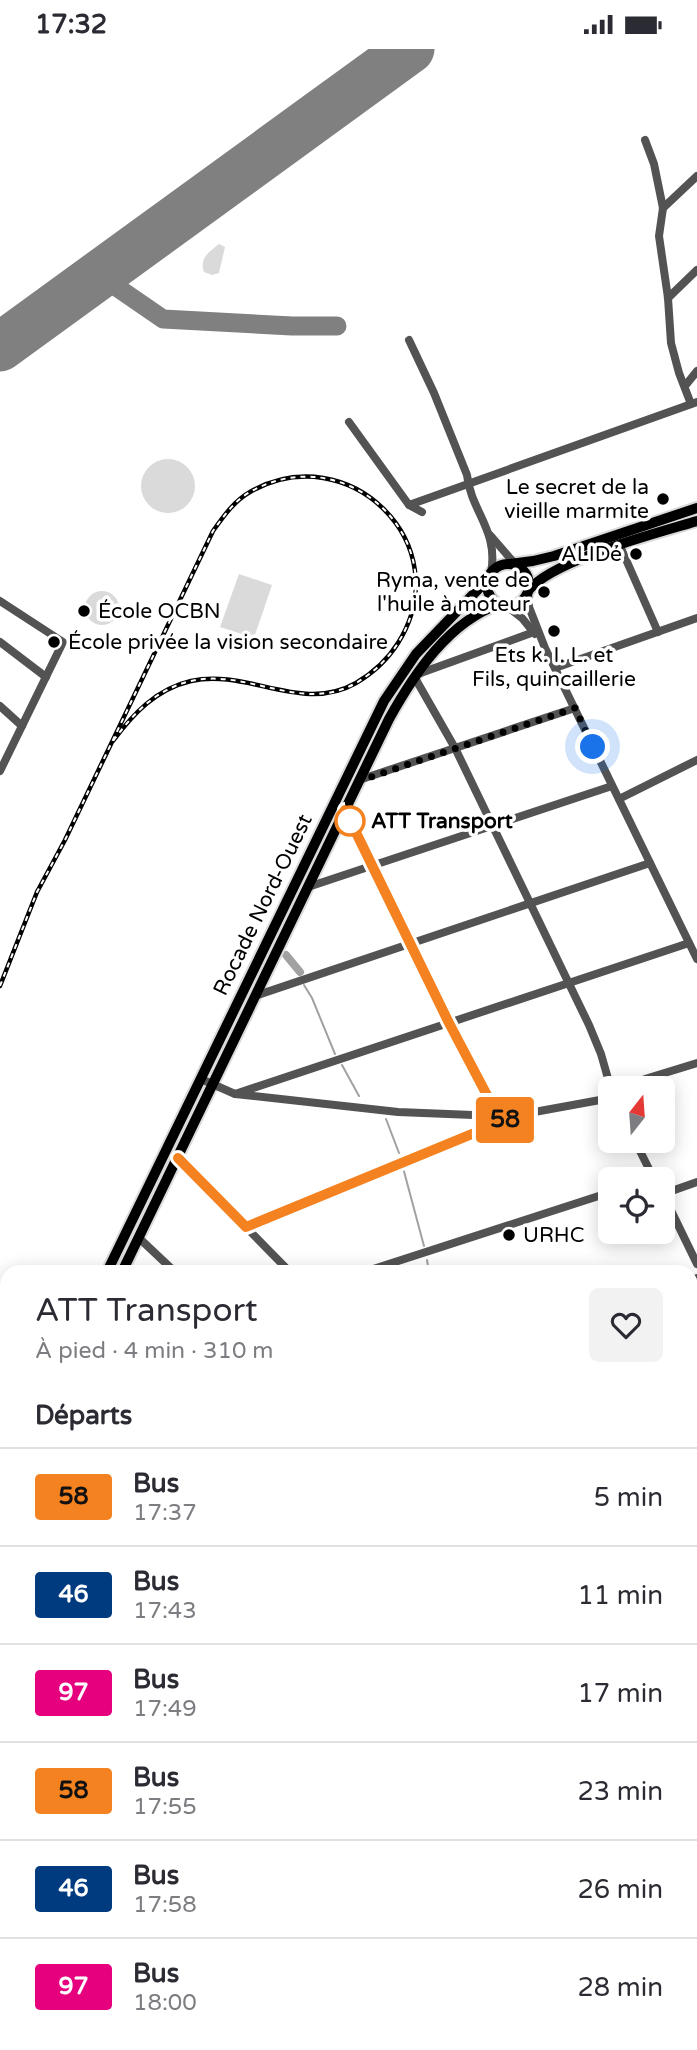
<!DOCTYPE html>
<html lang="fr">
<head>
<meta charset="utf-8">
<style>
  :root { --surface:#fff; --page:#f2f2f3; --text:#2b2b33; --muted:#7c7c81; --line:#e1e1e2 }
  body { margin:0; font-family:"Varela Round",sans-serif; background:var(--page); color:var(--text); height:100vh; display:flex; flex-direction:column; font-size:26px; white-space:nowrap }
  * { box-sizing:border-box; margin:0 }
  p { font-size:23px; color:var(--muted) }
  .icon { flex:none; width:38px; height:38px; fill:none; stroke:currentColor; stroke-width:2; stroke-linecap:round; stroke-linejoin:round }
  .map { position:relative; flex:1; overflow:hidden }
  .drawer { position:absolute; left:0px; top:1216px; width:698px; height:786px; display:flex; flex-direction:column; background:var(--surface); border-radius:21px 21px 0 0; box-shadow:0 4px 18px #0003 }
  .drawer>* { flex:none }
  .badge { padding:0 14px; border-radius:5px; font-size:24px; line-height:46px }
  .needle { width:46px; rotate:17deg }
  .fabs { position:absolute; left:598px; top:1027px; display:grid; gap:14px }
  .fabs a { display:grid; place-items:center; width:77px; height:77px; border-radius:10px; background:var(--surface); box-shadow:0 4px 18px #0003; font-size:35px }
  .you { position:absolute; width:35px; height:35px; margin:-18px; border:5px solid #fff; border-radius:50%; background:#1a73e8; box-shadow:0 0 0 10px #1a73e833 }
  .map>.badge { position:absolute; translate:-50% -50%; box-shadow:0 0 0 4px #fff }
  h2 { padding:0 35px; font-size:26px; line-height:63px }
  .round { display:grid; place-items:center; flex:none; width:74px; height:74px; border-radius:10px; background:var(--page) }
  .headline { display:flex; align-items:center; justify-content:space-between; height:119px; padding:0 35px }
  h1 { font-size:33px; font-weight:600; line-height:52px }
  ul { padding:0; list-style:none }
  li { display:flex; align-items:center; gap:21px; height:98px; padding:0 35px; border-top:2px solid var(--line) }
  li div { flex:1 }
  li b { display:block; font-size:26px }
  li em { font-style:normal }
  li .badge { min-width:77px; font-weight:700; text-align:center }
  .status { display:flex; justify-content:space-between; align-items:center; height:49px; padding:0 35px; background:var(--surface); direction:ltr }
  .status svg { height:19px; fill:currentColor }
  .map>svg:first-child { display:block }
  .green { fill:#dadada }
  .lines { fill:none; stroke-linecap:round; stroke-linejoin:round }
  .stream { stroke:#a1a1a1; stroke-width:2 }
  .canal { stroke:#a1a1a1; stroke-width:8 }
  .taxiway { stroke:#808080; stroke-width:19 }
  .runway { stroke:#808080; stroke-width:49 }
  .major-casing { stroke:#dbdbdb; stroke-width:14 }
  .minor { stroke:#535353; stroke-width:8 }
  .major { stroke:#000; stroke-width:10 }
  .rail-casing { stroke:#000; stroke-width:4.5 }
  .rail { stroke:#fff; stroke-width:2; stroke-dasharray:5; stroke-linecap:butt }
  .line-casing { stroke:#fff; stroke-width:16 }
  .line { stroke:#f58220; stroke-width:10 }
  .walk { stroke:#000; stroke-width:7; stroke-dasharray:0 12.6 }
  .poi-dot { fill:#000; stroke:#fff; stroke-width:2.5 }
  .stop-dot { fill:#fff; stroke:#f58220; stroke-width:3.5 }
  .labels { text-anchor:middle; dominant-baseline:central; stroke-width:7; stroke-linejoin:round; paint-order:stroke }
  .poi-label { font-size:21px; fill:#000; stroke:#fff; text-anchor:end }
  .stop-label { font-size:21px; font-weight:bold; fill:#000; stroke:#fff; text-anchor:start }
  .street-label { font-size:21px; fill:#000; stroke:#fff }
</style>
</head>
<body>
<div class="status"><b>17:32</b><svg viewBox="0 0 49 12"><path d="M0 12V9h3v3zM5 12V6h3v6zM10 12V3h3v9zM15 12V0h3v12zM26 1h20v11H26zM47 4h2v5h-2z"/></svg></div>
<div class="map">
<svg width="697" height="2001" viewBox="0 0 697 2001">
  <rect width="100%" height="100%" fill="#fff"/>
  <g class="green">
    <path d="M219 195 225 198 219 224 212 226 204 223C199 209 209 203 219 195Z"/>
    <circle cx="168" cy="437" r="27"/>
    <polygon points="239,525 272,536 254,589 220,578"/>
    <circle cx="102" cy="559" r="17"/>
  </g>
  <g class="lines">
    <g class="stream">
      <polyline points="304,936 312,949 335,1005"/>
      <polyline points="342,1016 359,1047"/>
      <polyline points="386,1070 399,1104"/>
      <polyline points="402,1115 424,1197"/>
      <polyline points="427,1211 429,1223"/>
    </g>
    <polyline class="canal" points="286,906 300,923"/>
    <polyline class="taxiway" points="99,226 163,270 292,277 337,277"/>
    <polyline class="runway" points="0,298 410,0"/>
    <g class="major-casing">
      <g id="major">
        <polyline points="510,515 533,512 554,507 697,459"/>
        <circle cx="508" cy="536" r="21"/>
        <path d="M528 542C552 511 657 484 697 472"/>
        <polyline points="107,1223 384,652 416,605 488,530"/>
        <path d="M122 1223 389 670C414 625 449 572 500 555"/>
        <polyline points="0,1443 7,1438"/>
        <polyline points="0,1459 7,1464"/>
        <polyline points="0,1488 7,1474"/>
        <polyline points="0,1497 7,1494"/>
      </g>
    </g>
    <g class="minor">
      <polyline points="645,91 654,115 663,159 659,187 668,249 671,294 679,324 691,355"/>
      <polyline points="663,159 697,127"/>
      <polyline points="668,249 697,221"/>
      <path d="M409 291 434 344 467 426C471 463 499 481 491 524"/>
      <polyline points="685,337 697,322"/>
      <polyline points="349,373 409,456 422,463"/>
      <polyline points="409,456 697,353"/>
      <polyline points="490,486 516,516"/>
      <polyline points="620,497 658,583"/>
      <polyline points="528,542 529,558 545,599 697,910"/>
      <polyline points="0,552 63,593 0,722"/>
      <polyline points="505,556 522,569 535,585"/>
      <polyline points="0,593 46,628"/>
      <polyline points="555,619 697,569"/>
      <polyline points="418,625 534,583"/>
      <polyline points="415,629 455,699 589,976 601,1005 611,1040"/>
      <polyline points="0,657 22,677"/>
      <polyline points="359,731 575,659"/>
      <polyline points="619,750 697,711"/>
      <polyline points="345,761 449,974 498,1067"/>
      <polyline points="308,838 612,737"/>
      <polyline points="255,947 650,814"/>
      <polyline points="201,1030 235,1045 398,1063 498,1067 518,1066 611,1049"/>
      <polyline points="628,1040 645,1030 697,1014"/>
      <polyline points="235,1045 689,894"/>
      <polyline points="635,1092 654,1130"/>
      <polyline points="178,1109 290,1223"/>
      <polyline points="663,1145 697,1215"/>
      <polyline points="663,1145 697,1133"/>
      <polyline points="246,1178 512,1068"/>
      <polyline points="139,1189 175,1223"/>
      <polyline points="364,1223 611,1143"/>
      <polyline points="691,1231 697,1229"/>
      <polyline points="691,1331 697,1329"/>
      <polyline points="691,1444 697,1442"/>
      <polyline points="691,1566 696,1550"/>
      <polyline points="0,1677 7,1675"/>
      <polyline points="691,1706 697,1703"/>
      <polyline points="691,1717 697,1724"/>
      <polyline points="691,1740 697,1746"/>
      <polyline points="0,1788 7,1786"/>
      <polyline points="0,1813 7,1833"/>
      <polyline points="691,1882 696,1866"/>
      <polyline points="691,1949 697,1953"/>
      <polyline points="0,1992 7,1990"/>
      <polyline points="61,1995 63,2001"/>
      <polyline points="197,1995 199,2001"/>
      <polyline points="294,1995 296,2001"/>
      <polyline points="385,1995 387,2001"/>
      <polyline points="435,1995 445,2001"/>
      <polyline points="397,2001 415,1995"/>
      <polyline points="571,2001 575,1995"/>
    </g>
    <use href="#major" class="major"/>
    <g class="rail-casing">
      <path id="rail" d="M0 937 37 843 65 791 213 482C223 468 234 452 250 443 348 387 460 495 398 594 388 610 373 624 356 634 302 665 247 619 191 632 156 640 133 665 113 692"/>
    </g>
    <use href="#rail" class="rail"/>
  </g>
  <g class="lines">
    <g class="line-casing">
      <polyline id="line" points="178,1109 246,1178 518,1066 498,1067 449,974 345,761"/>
    </g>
    <use href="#line" class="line"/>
    <polyline class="walk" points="350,772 354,780 345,761 359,732 575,659 593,698"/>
  </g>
  <g class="poi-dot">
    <circle cx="663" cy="450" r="7"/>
    <circle cx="636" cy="505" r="7"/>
    <circle cx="544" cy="543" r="7"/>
    <circle cx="84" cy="562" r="7"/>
    <circle cx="554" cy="582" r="7"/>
    <circle cx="54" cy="593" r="7"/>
    <circle cx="509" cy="1186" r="7"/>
  </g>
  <circle class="stop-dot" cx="350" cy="772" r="14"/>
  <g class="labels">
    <g class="poi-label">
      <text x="649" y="438">Le secret de la<tspan x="649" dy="24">vieille marmite</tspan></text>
      <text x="622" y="505">ALIDé</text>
      <text x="530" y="531">Ryma, vente de<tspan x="530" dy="24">l'huile à moteur</tspan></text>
      <text x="98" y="562" text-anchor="start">École OCBN</text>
      <text x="68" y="593" text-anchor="start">École privée la vision secondaire</text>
      <text x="554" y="606" text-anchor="middle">Ets k. I. L. et<tspan x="554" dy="24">Fils, quincaillerie</tspan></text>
      <text x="523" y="1186" text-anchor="start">URHC</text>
    </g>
    <g class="stop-label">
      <text x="371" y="772">ATT Transport</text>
    </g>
    <g class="street-label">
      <text transform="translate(263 856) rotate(-64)">Rocade Nord-Ouest</text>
    </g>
  </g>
</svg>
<div class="fabs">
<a><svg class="needle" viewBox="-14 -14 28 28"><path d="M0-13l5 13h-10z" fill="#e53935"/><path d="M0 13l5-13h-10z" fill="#7c7c81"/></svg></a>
<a><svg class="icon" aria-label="locate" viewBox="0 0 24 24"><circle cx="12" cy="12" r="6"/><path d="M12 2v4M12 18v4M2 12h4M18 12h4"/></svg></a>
</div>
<div class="you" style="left:593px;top:698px"></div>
<b class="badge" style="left:505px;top:1071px;background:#f58220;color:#111">58</b>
<section class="drawer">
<div class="headline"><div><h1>ATT Transport</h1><p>À pied · 4 min · 310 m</p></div><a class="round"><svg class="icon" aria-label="heart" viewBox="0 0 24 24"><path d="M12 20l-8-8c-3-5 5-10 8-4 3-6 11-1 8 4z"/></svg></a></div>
<h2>Départs</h2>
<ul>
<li><span class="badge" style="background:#f58220;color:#111">58</span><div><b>Bus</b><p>17:37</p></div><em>5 min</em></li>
<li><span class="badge" style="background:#003b80;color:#fff">46</span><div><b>Bus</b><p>17:43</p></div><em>11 min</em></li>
<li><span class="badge" style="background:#e6007e;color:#fff">97</span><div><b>Bus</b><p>17:49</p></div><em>17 min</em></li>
<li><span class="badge" style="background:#f58220;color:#111">58</span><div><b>Bus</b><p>17:55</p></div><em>23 min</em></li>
<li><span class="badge" style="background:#003b80;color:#fff">46</span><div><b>Bus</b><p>17:58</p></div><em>26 min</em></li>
<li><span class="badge" style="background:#e6007e;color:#fff">97</span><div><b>Bus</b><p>18:00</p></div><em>28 min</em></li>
</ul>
</section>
</div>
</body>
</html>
